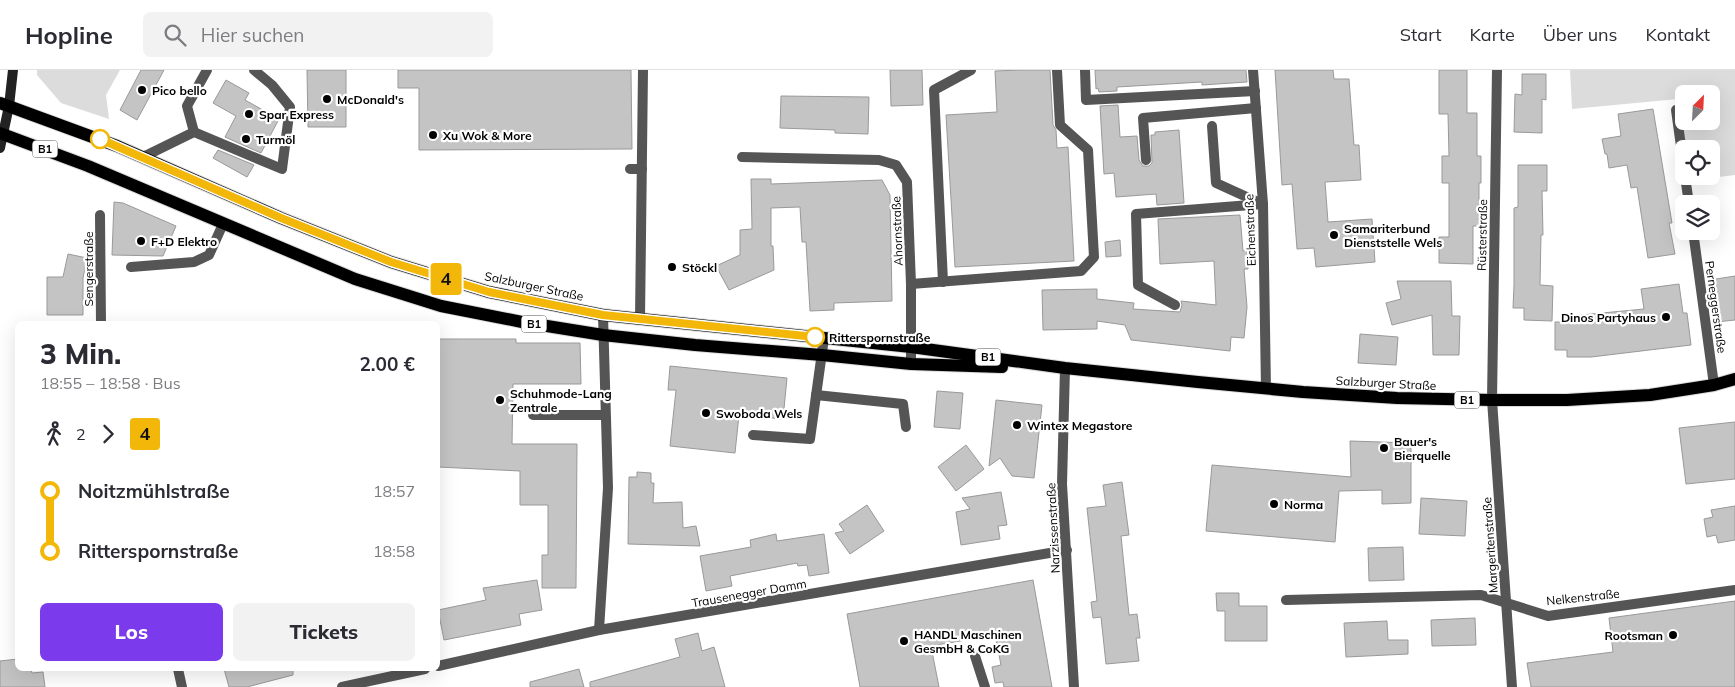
<!DOCTYPE html>
<html lang="de">
<head>
<meta charset="utf-8">
<style>
  :root { --surface:#fff; --page:#f2f2f3; --text:#2b2b33; --muted:#7c7c81; --line:#e1e1e2; --accent:#7c3aed }
  body { margin:0; font-family:Mulish,sans-serif; background:var(--page); color:var(--text); height:100vh; display:flex; flex-direction:column; font-size:19px; white-space:nowrap }
  * { box-sizing:border-box; margin:0 }
  p { font-size:16px; color:var(--muted) }
  .icon { flex:none; width:28px; height:28px; fill:none; stroke:currentColor; stroke-width:2; stroke-linecap:round; stroke-linejoin:round }
  .map { position:relative; flex:1; overflow:hidden }
  .panel { position:absolute; left:15px; top:251px; width:425px; height:350px; display:flex; flex-direction:column; background:var(--surface); border-radius:8px; box-shadow:0 5px 20px #0002 }
  .panel>* { flex:none }
  .badge { padding:0 10px; border-radius:4px; font-size:18px; line-height:32px }
  .needle { width:32px; rotate:24deg }
  .buttons { position:absolute; left:1675px; top:15px; display:grid; gap:10px }
  .buttons a { display:grid; place-items:center; width:45px; height:45px; border-radius:8px; background:var(--surface); box-shadow:0 5px 20px #0002; font-size:25px }
  .map>.badge { position:absolute; translate:-50% -50%; box-shadow:0 0 0 2px #fff }
  .legs { display:flex; align-items:center; gap:8px; height:55px; padding:0 25px; font-size:16px }
  .legs p { margin-inline-start:auto }
  .head { display:flex; align-items:center; justify-content:space-between; height:85px; padding:0 25px }
  h1 { font-size:28px; font-weight:800; line-height:38px }
  .button { display:flex; gap:10px; margin-top:auto; padding:10px 25px }
  .button a { flex:1; height:58px; border-radius:8px; background:var(--accent); color:#fff; font-size:20px; font-weight:800; line-height:58px; text-align:center }
  .button a+a { background:var(--page); color:var(--text) }
  ul { padding:0 25px; list-style:none }
  li { display:flex; align-items:center; gap:18px; height:60px; font-size:19px }
  li i { display:grid; place-items:center; width:8px; height:100%; margin:0 6px; background:currentColor }
  li i::after { content:''; width:12px; height:12px; margin:-6px; border:4px solid; border-radius:50%; background:var(--surface) }
  li p { margin-inline-start:auto }
  li:first-child i { background:linear-gradient(#0000 50%,currentColor 0) }
  li:last-child i { background:linear-gradient(currentColor 50%,#0000 0) }
  header { display:flex; align-items:center; gap:30px; box-sizing:border-box; height:70px; padding:0 25px; background:var(--surface); border-bottom:1px solid var(--line) }
  header strong { font-size:24px }
  nav { display:flex; gap:28px; margin-inline-start:auto; font-size:18px }
  .search { width:350px; height:45px; background:var(--page); display:flex; align-items:center; gap:12px; box-sizing:border-box; padding:0 18px; border-radius:8px; color:var(--muted); font-size:19px }
  .map>svg:first-child { display:block }
  .green { fill:#dcdcdc; fill-rule:evenodd }
  .building { fill:#c4c4c4; stroke:#999 }
  .lines { fill:none; stroke-linecap:round; stroke-linejoin:round }
  .primary-casing { stroke:#dbdbdb; stroke-width:14 }
  .service { stroke:#555; stroke-width:10 }
  .minor { stroke:#555; stroke-width:10 }
  .secondary { stroke:#222; stroke-width:10 }
  .primary { stroke:#000; stroke-width:12 }
  .line-1-casing { stroke:#fff; stroke-width:11 }
  .line-1 { stroke:#f2b708; stroke-width:8 }
  .poi-dot { fill:#000; stroke:#fff; stroke-width:2 }
  .stop-1-dot { fill:#fff; stroke:#f2b708; stroke-width:2.5 }
  .labels { text-anchor:middle; dominant-baseline:central; stroke-width:4.5; stroke-linejoin:round; paint-order:stroke }
  .shield { fill:#fff; stroke:#4c4c4c; stroke-width:1 }
  .shield-label { font-size:11px; font-weight:bold; fill:#000 }
  .poi-label { font-size:12px; font-weight:bold; fill:#000; stroke:#fff; text-anchor:start }
  .street-label { font-size:12px; fill:#000; stroke:#fff }
  .stop-label { font-size:12px; font-weight:bold; fill:#000; stroke:#fff; text-anchor:start }
</style>
</head>
<body>
<header>
<strong>Hopline</strong>
<div class="search"><svg class="icon" aria-label="search" viewBox="0 0 24 24"><circle cx="10" cy="10" r="6"/><path d="M15 15l6 6"/></svg>Hier suchen</div>
<nav><a>Start</a><a>Karte</a><a>Über uns</a><a>Kontakt</a></nav>
</header>
<div class="map">
<svg width="1735" height="617" viewBox="0 0 1735 617">
  <rect width="100%" height="100%" fill="#fff"/>
  <g class="green">
    <polygon points="37,0 120,0 106,25 109,49 61,33 37,5"/>
    <path d="M1570 0H1735V105L1686 111 1685 106H1711V79H1684V93L1678 29 1572 39ZM1684 24H1711V51H1684Z"/>
  </g>
  <g class="building">
    <polygon points="141,0 164,0 137,50 120,40"/>
    <polygon points="307,0 346,0 346,57 308,57"/>
    <polygon points="398,0 631,0 632,79 419,80 419,18 398,18"/>
    <polygon points="890,0 922,0 923,35 891,36"/>
    <polygon points="1021,0 1050,0 1053,55 1056,60 1057,78 1068,77 1074,191 955,197 946,45 997,42 995,1"/>
    <polygon points="1095,0 1246,0 1247,12 1202,15 1202,12 1117,17 1117,21 1099,22 1098,18 1096,19"/>
    <polygon points="1275,0 1333,0 1334,9 1349,9 1354,75 1359,75 1361,110 1325,112 1328,152 1372,149 1375,192 1316,197 1314,178 1297,179 1292,114 1282,115"/>
    <polygon points="1439,0 1467,0 1467,43 1477,43 1477,86 1481,86 1481,113 1479,113 1479,156 1473,156 1473,194 1439,193 1439,167 1449,167 1449,113 1442,113 1442,86 1449,86 1448,44 1439,44"/>
    <polygon points="1522,4 1546,4 1546,30 1542,29 1542,63 1514,62 1515,24 1522,25"/>
    <polygon points="226,10 249,23 245,30 279,49 261,83 225,67 236,46 213,33"/>
    <polygon points="781,26 869,27 868,64 835,63 835,60 780,58"/>
    <polygon points="1118,35 1120,67 1137,66 1139,90 1143,96 1149,96 1152,93 1151,65 1155,65 1155,62 1179,60 1184,133 1157,135 1156,124 1116,127 1114,103 1104,104 1100,36"/>
    <polygon points="1653,39 1672,153 1669,153 1675,184 1648,188 1637,117 1631,118 1627,95 1609,98 1607,84 1605,84 1602,69 1621,66 1618,44"/>
    <polygon points="218,80 254,95 247,107 213,88"/>
    <polygon points="1518,95 1547,95 1547,121 1542,121 1543,165 1541,165 1540,215 1553,216 1552,251 1524,250 1524,238 1513,238 1514,215 1514,138 1518,137"/>
    <polygon points="751,109 771,109 771,114 882,110 890,125 892,231 834,233 834,240 810,241 806,172 802,172 800,137 771,138 771,176 773,176 774,200 729,220 716,196 740,185 740,160 752,159"/>
    <polygon points="114,132 123,133 176,156 163,186 112,185"/>
    <polygon points="1240,145 1243,181 1247,180 1248,199 1244,199 1247,237 1244,268 1231,267 1230,281 1131,270 1125,255 1097,251 1097,259 1043,260 1042,220 1097,219 1097,229 1134,233 1133,239 1180,242 1182,235 1181,231 1216,235 1214,191 1160,194 1158,149"/>
    <polygon points="1120,170 1121,186 1106,187 1105,172"/>
    <polygon points="68,184 87,188 83,208 83,245 47,245 47,207 63,207"/>
    <polygon points="1735,206 1735,250 1716,252 1710,210"/>
    <polygon points="1397,211 1451,211 1452,246 1460,246 1459,285 1433,285 1432,245 1392,255 1386,233 1401,229"/>
    <polygon points="1679,214 1683,243 1687,243 1691,275 1591,287 1567,287 1567,280 1555,280 1555,252 1581,252 1581,245 1644,239 1641,219"/>
    <polygon points="1360,264 1398,267 1396,295 1358,293"/>
    <polygon points="438,269 516,269 516,273 580,273 581,314 513,314 512,374 577,374 576,518 542,518 542,485 548,485 548,435 520,435 520,401 438,397"/>
    <polygon points="670,296 787,308 783,349 739,345 735,383 670,376 676,320 668,320"/>
    <polygon points="937,321 963,323 960,359 934,357"/>
    <polygon points="996,330 1042,335 1034,408 1012,406 1000,388 989,396"/>
    <polygon points="1735,352 1735,409 1686,414 1679,358"/>
    <polygon points="1350,371 1411,373 1411,433 1382,434 1382,420 1339,421 1335,472 1206,461 1212,395 1351,407"/>
    <polygon points="966,375 984,399 956,421 938,397"/>
    <polygon points="637,402 651,403 651,413 654,413 653,433 682,432 683,458 696,456 700,476 628,474 629,407 637,407"/>
    <polygon points="1122,412 1129,465 1121,466 1129,545 1137,544 1140,568 1136,568 1139,591 1106,594 1101,547 1093,548 1091,532 1097,531 1087,438 1106,436 1103,415"/>
    <polygon points="1001,422 1007,455 998,456 1000,469 961,475 956,442 970,439 962,428"/>
    <polygon points="1421,428 1467,431 1465,466 1419,464"/>
    <polygon points="867,435 884,461 850,484 835,463 844,461 839,454"/>
    <polygon points="1735,436 1735,470 1718,473 1716,465 1707,467 1704,449 1713,447 1711,440"/>
    <polygon points="776,464 777,471 824,464 829,503 809,506 807,495 798,496 797,493 730,506 732,516 706,521 700,486 751,477 750,470"/>
    <polygon points="1403,477 1404,510 1369,511 1368,478"/>
    <polygon points="537,510 542,540 519,544 521,555 444,570 438,540 486,530 483,518"/>
    <polygon points="1033,510 1052,617 1004,617 1003,612 995,613 992,597 1001,595 995,565 931,576 939,617 860,617 847,544"/>
    <polygon points="1216,523 1239,523 1239,536 1267,536 1267,571 1225,571 1225,541 1217,541"/>
    <polygon points="1735,531 1735,617 1531,617 1527,593 1613,582 1609,548"/>
    <polygon points="1475,548 1476,575 1432,576 1431,550"/>
    <polygon points="1387,551 1388,570 1408,570 1408,584 1346,587 1344,553"/>
    <polygon points="698,563 702,581 714,577 725,617 590,617 590,612 680,587 675,569"/>
    <polygon points="18,589 18,599 31,599 32,603 43,602 45,617 0,617 0,591"/>
    <polygon points="224,599 293,599 293,605 247,617 229,617"/>
    <polygon points="579,599 584,617 530,617 530,612"/>
  </g>
  <g class="lines">
    <g class="primary-casing">
      <g id="primary">
        <polyline points="0,33 117,76 281,148 391,192 489,222 603,245 911,277 1065,298 1198,312 1303,322 1397,328 1492,330 1567,330 1650,325 1714,315 1735,309"/>
        <polyline points="0,63 88,96 355,209 441,236 522,252 603,265 695,275 822,285 911,294 1002,297"/>
      </g>
    </g>
    <g class="service">
      <polyline points="1085,0 1086,30 1255,21"/>
      <polyline points="1212,56 1216,113 1260,133"/>
      <polyline points="194,62 187,36 207,0"/>
      <polyline points="143,87 194,62 282,99 290,37 272,15 254,0"/>
      <polyline points="1146,90 1143,48 1256,38"/>
      <polyline points="630,99 642,99"/>
      <polyline points="131,197 194,192 209,185 223,154"/>
      <polyline points="943,212 934,20 971,0"/>
      <polyline points="911,214 1081,201 1094,187 1088,80 1060,55 1057,0"/>
      <polyline points="1175,235 1138,215 1136,144 1263,134"/>
      <polyline points="640,249 643,0"/>
      <polyline points="816,325 903,334 906,357"/>
      <polyline points="533,345 605,345"/>
      <polyline points="753,365 810,369 824,268"/>
      <polyline points="975,586 985,617"/>
    </g>
    <g class="minor">
      <polyline points="1253,0 1263,134 1266,319"/>
      <polyline points="1497,0 1492,330 1512,617"/>
      <polyline points="1676,40 1684,98"/>
      <polyline points="742,87 879,90 896,95 907,112 911,214 911,294"/>
      <polyline points="1685,106 1689,134"/>
      <polyline points="100,145 101,254"/>
      <polyline points="1693,161 1714,315"/>
      <polyline points="1065,298 1062,414 1074,617"/>
      <polyline points="1286,530 1481,525 1548,546 1735,520"/>
      <polyline points="599,560 608,418 603,245"/>
      <polyline points="438,596 599,560 1067,480"/>
      <polyline points="178,599 182,617"/>
      <polyline points="342,617 425,599"/>
    </g>
    <polyline class="secondary" points="0,78 9,36 13,0"/>
    <use href="#primary" class="primary"/>
  </g>
  <g class="lines">
    <g class="line-1-casing">
      <polyline id="line-1" points="100,69 281,148 391,192 489,222 603,245 815,267"/>
    </g>
    <use href="#line-1" class="line-1"/>
  </g>
  <g class="poi-dot">
    <circle cx="142" cy="20" r="5"/>
    <circle cx="327" cy="29" r="5"/>
    <circle cx="249" cy="44" r="5"/>
    <circle cx="433" cy="65" r="5"/>
    <circle cx="246" cy="69" r="5"/>
    <circle cx="1334" cy="165" r="5"/>
    <circle cx="141" cy="171" r="5"/>
    <circle cx="672" cy="197" r="5"/>
    <circle cx="1666" cy="247" r="5"/>
    <circle cx="500" cy="330" r="5"/>
    <circle cx="706" cy="343" r="5"/>
    <circle cx="1017" cy="355" r="5"/>
    <circle cx="1384" cy="378" r="5"/>
    <circle cx="1274" cy="434" r="5"/>
    <circle cx="1673" cy="565" r="5"/>
    <circle cx="904" cy="571" r="5"/>
  </g>
  <g class="stop-1-dot">
    <circle cx="100" cy="69" r="9"/>
    <circle cx="815" cy="267" r="9"/>
  </g>
  <g class="labels">
    <g class="shield">
      <rect x="32.5" y="70.5" width="25" height="17" rx="4"/>
      <rect x="521.5" y="245.5" width="25" height="17" rx="4"/>
      <rect x="975.5" y="278.5" width="25" height="17" rx="4"/>
      <rect x="1454.5" y="321.5" width="25" height="17" rx="4"/>
    </g>
    <g class="shield-label">
      <text x="45" y="79">B1</text>
      <text x="534" y="254">B1</text>
      <text x="988" y="287">B1</text>
      <text x="1467" y="330">B1</text>
    </g>
    <g class="poi-label">
      <text x="152" y="20">Pico bello</text>
      <text x="337" y="29">McDonald's</text>
      <text x="259" y="44">Spar Express</text>
      <text x="443" y="65">Xu Wok &amp; More</text>
      <text x="256" y="69">Turmöl</text>
      <text x="1344" y="158">Samariterbund<tspan x="1344" dy="14">Dienststelle Wels</tspan></text>
      <text x="151" y="171">F+D Elektro</text>
      <text x="682" y="197">Stöckl</text>
      <text x="1656" y="247" text-anchor="end">Dinos Partyhaus</text>
      <text x="510" y="323">Schuhmode-Lang<tspan x="510" dy="14">Zentrale</tspan></text>
      <text x="716" y="343">Swoboda Wels</text>
      <text x="1027" y="355">Wintex Megastore</text>
      <text x="1394" y="371">Bauer's<tspan x="1394" dy="14">Bierquelle</tspan></text>
      <text x="1284" y="434">Norma</text>
      <text x="914" y="564">HANDL Maschinen<tspan x="914" dy="14">GesmbH &amp; CoKG</tspan></text>
      <text x="1663" y="565" text-anchor="end">Rootsman</text>
    </g>
    <g class="street-label">
      <text transform="translate(1250 160) rotate(-92)">Eichenstraße</text>
      <text transform="translate(897 161) rotate(-92)">Ahornstraße</text>
      <text transform="translate(1482 165) rotate(-89)">Rüsterstraße</text>
      <text transform="translate(88 199) rotate(-90)">Sengerstraße</text>
      <text transform="translate(534 216) rotate(12)">Salzburger Straße</text>
      <text transform="translate(1716 237) rotate(82)">Perneggerstraße</text>
      <text transform="translate(1386 313) rotate(3)">Salzburger Straße</text>
      <text transform="translate(1053 458) rotate(-93)">Narzissenstraße</text>
      <text transform="translate(1490 475) rotate(-94)">Margeritenstraße</text>
      <text transform="translate(749 523) rotate(-10)">Trausenegger Damm</text>
      <text transform="translate(1583 527) rotate(-6)">Nelkenstraße</text>
    </g>
    <g class="stop-label">
      <text x="829" y="267">Ritterspornstraße</text>
    </g>
  </g>
</svg>
<div class="buttons">
<a><svg class="needle" viewBox="-14 -14 28 28"><path d="M0-13l5 13h-10z" fill="#e53935"/><path d="M0 13l5-13h-10z" fill="#7c7c81"/></svg></a>
<a><svg class="icon" aria-label="locate" viewBox="0 0 24 24"><circle cx="12" cy="12" r="6"/><path d="M12 2v4M12 18v4M2 12h4M18 12h4"/></svg></a>
<a><svg class="icon" aria-label="layers" viewBox="0 0 24 24"><path d="M12 4l9 5-9 5-9-5zM3 14l9 5 9-5"/></svg></a>
</div>
<b class="badge" style="left:446px;top:209px;background:#f2b708;color:#111">4</b>
<section class="panel">
<div class="head"><div><h1>3 Min.</h1><p>18:55 – 18:58 · Bus</p></div><b>2.00 €</b></div>
<div class="legs"><svg class="icon" aria-label="walk" viewBox="0 0 24 24"><circle cx="13" cy="4" r="2"/><path d="M13 8l-2 6 4 7M11 14l-3 7M7 12l3-4h3l4 4"/></svg>2<svg class="icon" aria-label="forward" viewBox="0 0 24 24"><path d="M9 5l7 7-7 7"/></svg><b class="badge" style="background:#f2b708;color:#111">4</b></div>
<ul>
<li><i style="color:#f2b708"></i><b>Noitzmühlstraße</b><p>18:57</p></li>
<li><i style="color:#f2b708"></i><b>Ritterspornstraße</b><p>18:58</p></li>
</ul>
<div class="button"><a>Los</a><a>Tickets</a></div>
</section>
</div>
</body>
</html>
